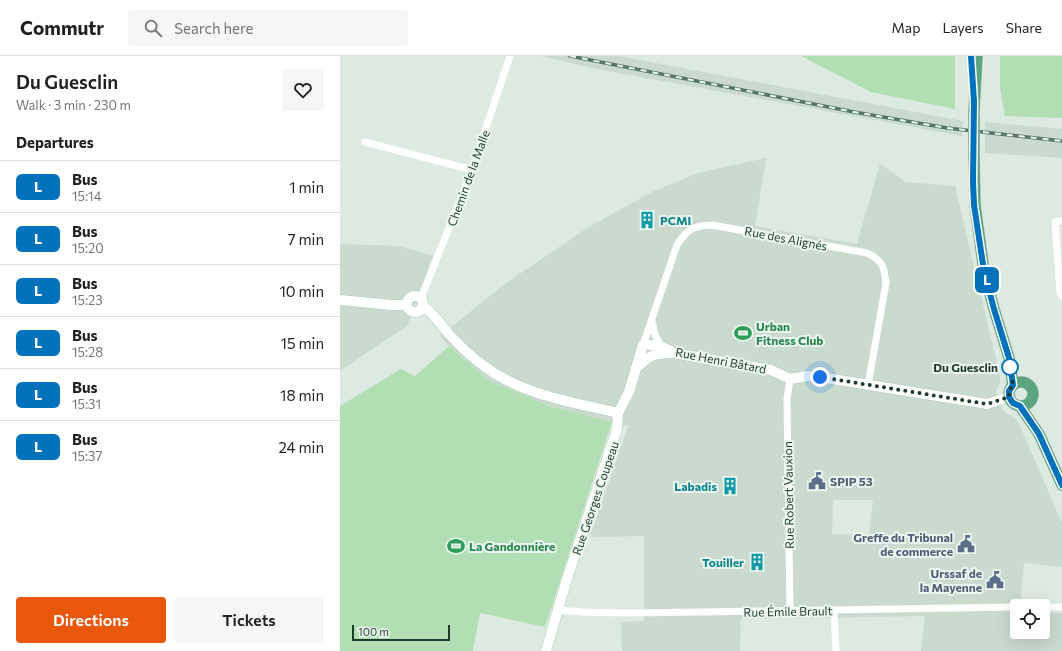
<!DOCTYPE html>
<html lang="en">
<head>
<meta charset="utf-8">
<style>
  :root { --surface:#fff; --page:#f6f6f6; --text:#202124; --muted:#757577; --line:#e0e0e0; --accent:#ea580c }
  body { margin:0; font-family:Commissioner,sans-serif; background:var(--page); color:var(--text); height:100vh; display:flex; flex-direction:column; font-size:15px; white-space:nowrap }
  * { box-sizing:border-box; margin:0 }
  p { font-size:13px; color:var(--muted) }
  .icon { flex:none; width:22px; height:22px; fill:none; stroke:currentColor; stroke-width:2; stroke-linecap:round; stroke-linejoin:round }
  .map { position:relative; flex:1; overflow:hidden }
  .drawer { display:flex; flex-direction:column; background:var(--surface); width:340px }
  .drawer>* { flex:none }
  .badge { padding:0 8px; border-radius:6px; font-size:14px; line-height:26px }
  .buttons { position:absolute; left:670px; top:543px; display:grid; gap:8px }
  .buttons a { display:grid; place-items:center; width:40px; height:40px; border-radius:4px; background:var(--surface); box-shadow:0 4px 16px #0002; font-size:20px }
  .scale { position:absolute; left:12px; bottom:10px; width:98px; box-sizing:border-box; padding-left:4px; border:2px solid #1d3b2c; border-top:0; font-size:11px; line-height:14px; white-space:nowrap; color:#1d3b2c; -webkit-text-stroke:3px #ecf7ef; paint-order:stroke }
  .you { position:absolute; width:20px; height:20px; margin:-10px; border:3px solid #fff; border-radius:50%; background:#1a73e8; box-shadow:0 0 0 6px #1a73e833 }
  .map>.badge { position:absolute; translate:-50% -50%; box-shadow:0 0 0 2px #fff }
  h2 { padding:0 16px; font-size:15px; line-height:36px }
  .round { display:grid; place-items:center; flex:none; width:42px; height:42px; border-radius:4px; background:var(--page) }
  .summary { display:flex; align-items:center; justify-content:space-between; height:68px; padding:0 16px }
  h1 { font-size:19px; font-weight:600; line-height:30px }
  .primary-button { display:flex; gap:8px; margin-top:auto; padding:8px 16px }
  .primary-button a { flex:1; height:46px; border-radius:4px; background:var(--accent); color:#fff; font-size:16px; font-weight:600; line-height:46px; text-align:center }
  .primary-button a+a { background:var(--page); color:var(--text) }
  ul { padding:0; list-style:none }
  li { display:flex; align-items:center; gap:12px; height:52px; padding:0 16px; border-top:1px solid var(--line) }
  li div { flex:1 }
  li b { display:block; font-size:15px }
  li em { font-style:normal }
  li .badge { min-width:44px; font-weight:700; text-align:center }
  header { display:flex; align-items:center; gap:24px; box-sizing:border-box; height:56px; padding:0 20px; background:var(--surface); border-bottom:1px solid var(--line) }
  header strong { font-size:19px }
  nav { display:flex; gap:22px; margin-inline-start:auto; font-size:14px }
  .search { width:280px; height:36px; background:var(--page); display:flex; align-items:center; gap:10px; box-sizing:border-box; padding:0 14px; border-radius:4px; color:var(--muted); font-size:15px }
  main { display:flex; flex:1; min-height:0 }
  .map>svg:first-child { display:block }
  .built { fill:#cadacf; fill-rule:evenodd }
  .green { fill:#b2deb4 }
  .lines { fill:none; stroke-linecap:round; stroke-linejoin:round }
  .secondary-casing { stroke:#aecbba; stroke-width:11 }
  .primary-casing { stroke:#c0c8c4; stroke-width:12 }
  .street { stroke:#fff; stroke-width:7 }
  .secondary { stroke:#fff; stroke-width:10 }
  .primary { stroke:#5ba581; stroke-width:11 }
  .rail-casing { stroke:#567767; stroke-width:3.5 }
  .rail { stroke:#ecf7ef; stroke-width:2; stroke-dasharray:6; stroke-linecap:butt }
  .primary-bridge-casing { stroke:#c0c8c4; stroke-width:12; stroke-linecap:butt }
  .primary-bridge { stroke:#5ba581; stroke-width:11 }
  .line-casing { stroke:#fff; stroke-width:9 }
  .line { stroke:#0072bc; stroke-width:6 }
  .walk { stroke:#1d3b2c; stroke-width:4; stroke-dasharray:0 7.2 }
  .stop-dot { fill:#fff; stroke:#0072bc; stroke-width:2 }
  .labels { text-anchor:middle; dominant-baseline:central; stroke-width:4; stroke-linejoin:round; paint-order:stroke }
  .street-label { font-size:12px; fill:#1d3b2c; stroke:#ecf7ef }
  .culture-label { font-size:12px; font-weight:bold; fill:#0d838f; stroke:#ecf7ef; text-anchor:end }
  .leisure-label { font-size:12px; font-weight:bold; fill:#27864d; stroke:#ecf7ef; text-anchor:start }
  .stop-label { font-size:12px; font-weight:bold; fill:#1d3b2c; stroke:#ecf7ef; text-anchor:end }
  .service-label { font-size:12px; font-weight:bold; fill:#4e5e75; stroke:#ecf7ef; text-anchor:end }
</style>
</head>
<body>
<header>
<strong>Commutr</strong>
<div class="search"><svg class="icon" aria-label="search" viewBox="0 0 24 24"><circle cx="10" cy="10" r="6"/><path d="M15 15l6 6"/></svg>Search here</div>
<nav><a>Map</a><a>Layers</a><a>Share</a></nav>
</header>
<main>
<section class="drawer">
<div class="summary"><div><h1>Du Guesclin</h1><p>Walk · 3 min · 230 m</p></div><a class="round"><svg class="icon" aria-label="heart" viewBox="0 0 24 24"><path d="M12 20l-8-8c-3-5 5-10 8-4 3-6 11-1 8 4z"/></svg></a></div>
<h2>Departures</h2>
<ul>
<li><span class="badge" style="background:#0072bc;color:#fff">L</span><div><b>Bus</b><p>15:14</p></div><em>1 min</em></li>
<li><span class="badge" style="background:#0072bc;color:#fff">L</span><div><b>Bus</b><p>15:20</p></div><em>7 min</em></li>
<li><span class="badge" style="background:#0072bc;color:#fff">L</span><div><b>Bus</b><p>15:23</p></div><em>10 min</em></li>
<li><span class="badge" style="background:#0072bc;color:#fff">L</span><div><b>Bus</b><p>15:28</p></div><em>15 min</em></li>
<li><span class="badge" style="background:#0072bc;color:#fff">L</span><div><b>Bus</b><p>15:31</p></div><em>18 min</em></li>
<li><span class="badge" style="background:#0072bc;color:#fff">L</span><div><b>Bus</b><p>15:37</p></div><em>24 min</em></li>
</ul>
<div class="primary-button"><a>Directions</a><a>Tickets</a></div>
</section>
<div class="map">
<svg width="722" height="595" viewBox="0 0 722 595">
  <rect width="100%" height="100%" fill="#dceae1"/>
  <g class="built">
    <polygon points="201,0 279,0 623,65 622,80 257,13"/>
    <polygon points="645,66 722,73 722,102 645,97"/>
    <path d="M426 102 415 170 517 188 540 108 566 126 615 130 660 320V327L656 335 663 355 675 362 679 368 722 467V511L684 507 680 550H677V576H703V557H722V595H581L585 560 401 563 400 595H282L281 566 304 565V480L250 481 288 370 209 350 148 324 109 290 100 280 162 230 247 172 312 136 358 117ZM493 444H533L529 479 492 478Z"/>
    <polygon points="0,188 59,190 93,200 67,270 0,315"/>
  </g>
  <g class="green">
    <polygon points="461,0 615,0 615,53 531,36"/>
    <polygon points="660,0 722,0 722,62 665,60 660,32"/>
    <polygon points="109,290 148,324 209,350 272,366 205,571 140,557 133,595 0,595 0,350 61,313 75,320"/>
  </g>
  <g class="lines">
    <g class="secondary-casing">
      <g id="secondary">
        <circle cx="75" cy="248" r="8"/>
        <polyline points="0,244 52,249 67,249"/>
        <path d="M83 250C94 257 100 268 108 277 119 289 131 301 144 310 182 339 233 346 278 357"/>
        <path d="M299 310C312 297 315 298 332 297"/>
        <path d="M206 595 226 526 277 373 278 357 289 336 303 289C316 288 323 291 334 297L431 314 450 323 468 320 480 321 647 348 669 341"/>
      </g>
    </g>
    <g class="primary-casing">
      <g id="primary">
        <polyline points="634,55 637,0"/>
        <polyline points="634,101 635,149 644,215 654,253 669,302 673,329"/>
        <circle cx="681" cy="338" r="12"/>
        <polyline points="680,350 699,378 722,429"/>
      </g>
    </g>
    <g class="street">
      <polyline points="25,86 132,114"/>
      <polyline points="722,165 715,166 720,236 722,240"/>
      <polyline points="81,242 132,114 170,0"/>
      <polyline points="312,265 315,279 321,290"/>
      <path d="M303 289 337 189C347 173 353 170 372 169L527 197C543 205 544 210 546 227L528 329"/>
      <polyline points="703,551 722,551"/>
      <path d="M218 554C266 559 316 556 364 556 468 555 573 552 677 551"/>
      <polyline points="494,554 496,595"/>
      <polyline points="450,555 447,343 450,323"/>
    </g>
    <use href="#secondary" class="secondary"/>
    <use href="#primary" class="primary"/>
    <g class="rail-casing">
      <polyline id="rail" points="230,0 514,56 607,72 722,85"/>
    </g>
    <use href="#rail" class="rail"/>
    <g class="primary-bridge-casing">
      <polyline id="primary-bridge" points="634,101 634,55"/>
    </g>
    <use href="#primary-bridge" class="primary-bridge"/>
  </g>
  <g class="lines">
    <g class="line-casing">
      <polyline id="line" points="631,0 634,45 633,126 634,149 644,215 654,253 669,302 673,329 669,335 669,341 673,347 680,350 699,378 722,429"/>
    </g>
    <use href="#line" class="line"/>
    <polyline class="walk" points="480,321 647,348 669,341 669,335 673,329 670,311"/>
  </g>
  <defs>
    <g id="building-bare" transform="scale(1.38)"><path d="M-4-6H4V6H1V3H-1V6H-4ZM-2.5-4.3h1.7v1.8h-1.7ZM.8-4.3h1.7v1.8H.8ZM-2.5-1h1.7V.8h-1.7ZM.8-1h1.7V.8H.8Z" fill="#0f9aa8" stroke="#ecf7ef" stroke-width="2.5" paint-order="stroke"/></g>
    <g id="stadium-bare" transform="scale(1.38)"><path d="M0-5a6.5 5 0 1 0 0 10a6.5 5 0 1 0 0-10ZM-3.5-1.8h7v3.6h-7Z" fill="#2e9e5b" stroke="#ecf7ef" stroke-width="2.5" paint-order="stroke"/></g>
    <g id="civic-bare" transform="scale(1.38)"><path d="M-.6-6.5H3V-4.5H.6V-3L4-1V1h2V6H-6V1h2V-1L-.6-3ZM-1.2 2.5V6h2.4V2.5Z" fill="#5c6f8a" stroke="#ecf7ef" stroke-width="2.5" paint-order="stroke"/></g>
  </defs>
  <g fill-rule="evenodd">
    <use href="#building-bare" x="307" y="164"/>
    <use href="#stadium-bare" x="403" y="277"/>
    <use href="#civic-bare" x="477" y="425"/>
    <use href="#building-bare" x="390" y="430"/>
    <use href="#civic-bare" x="626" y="488"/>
    <use href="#stadium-bare" x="116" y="490"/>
    <use href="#building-bare" x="417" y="506"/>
    <use href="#civic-bare" x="655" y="524"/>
  </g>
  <circle class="stop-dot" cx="670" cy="311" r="8"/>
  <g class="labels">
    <g class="street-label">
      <text transform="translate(128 122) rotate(-70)">Chemin de la Malle</text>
      <text transform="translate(446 182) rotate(11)">Rue des Alignés</text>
      <text transform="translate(381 304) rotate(11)">Rue Henri Bâtard</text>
      <text transform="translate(448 439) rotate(-91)">Rue Robert Vauxion</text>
      <text transform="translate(255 442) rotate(-71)">Rue Georges Coupeau</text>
      <text transform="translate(448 555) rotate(-1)">Rue Émile Brault</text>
    </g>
    <g class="culture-label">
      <text x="320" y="164" text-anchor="start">PCMI</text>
      <text x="377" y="430">Labadis</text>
      <text x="404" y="506">Touiller</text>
    </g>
    <g class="leisure-label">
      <text x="416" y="270">Urban<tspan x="416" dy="14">Fitness Club</tspan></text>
      <text x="129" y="490">La Gandonnière</text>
    </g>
    <g class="stop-label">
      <text x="658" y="311">Du Guesclin</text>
    </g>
    <g class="service-label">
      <text x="490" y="425" text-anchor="start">SPIP 53</text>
      <text x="613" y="481">Greffe du Tribunal<tspan x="613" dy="14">de commerce</tspan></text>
      <text x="642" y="517">Urssaf de<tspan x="642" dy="14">la Mayenne</tspan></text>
    </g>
  </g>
</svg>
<div class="buttons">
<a><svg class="icon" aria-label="locate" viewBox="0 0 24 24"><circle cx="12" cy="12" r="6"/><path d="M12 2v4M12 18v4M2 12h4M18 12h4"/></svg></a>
</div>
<div class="scale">100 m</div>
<div class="you" style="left:480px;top:321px"></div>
<b class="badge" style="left:647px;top:224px;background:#0072bc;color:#fff">L</b>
</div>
</main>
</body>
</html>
